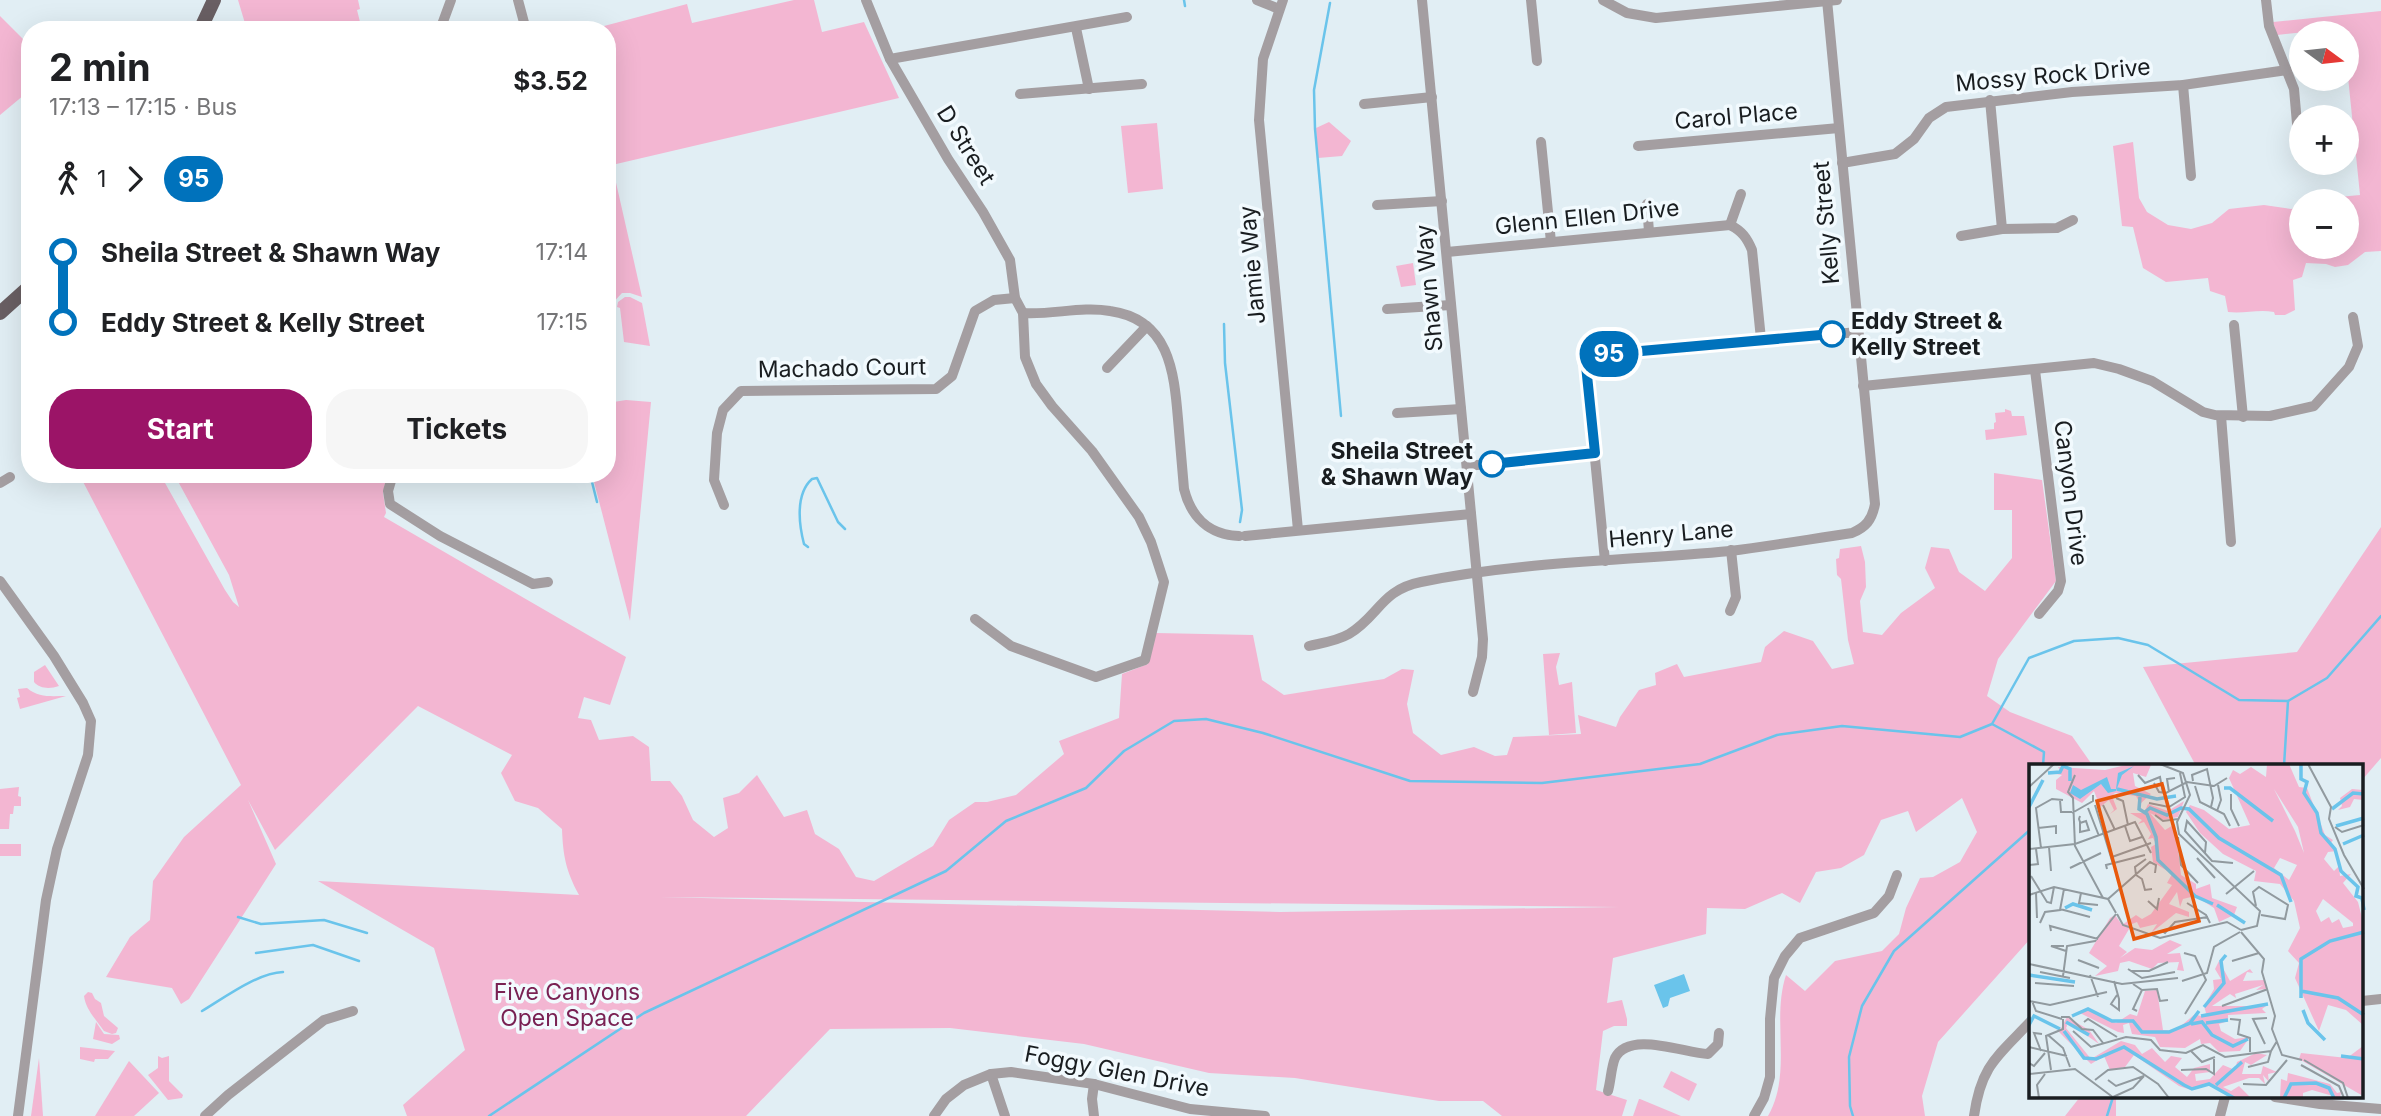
<!DOCTYPE html>
<html lang="en">
<head>
<meta charset="utf-8">
<style>
  :root { --surface:#fff; --page:#f6f6f6; --text:#202124; --muted:#757577; --accent:#9b1467 }
  body { margin:0; font-family:Inter,sans-serif; background:var(--page); color:var(--text); height:100vh; display:flex; flex-direction:column; font-size:26px; white-space:nowrap }
  * { box-sizing:border-box; margin:0 }
  p { font-size:23px; color:var(--muted) }
  .icon { flex:none; width:38px; height:38px; fill:none; stroke:currentColor; stroke-width:2; stroke-linecap:round; stroke-linejoin:round }
  .map { position:relative; flex:1; overflow:hidden }
  .panel { position:absolute; left:21px; top:21px; width:595px; height:462px; display:flex; flex-direction:column; background:var(--surface); border-radius:28px; box-shadow:0 7px 28px #0002 }
  .panel>* { flex:none }
  .badge { padding:0 14px; border-radius:23px; font-size:24px; line-height:46px }
  .needle { width:46px; rotate:105deg }
  .tools { position:absolute; left:2289px; top:21px; display:grid; gap:14px }
  .tools a { display:grid; place-items:center; width:70px; height:70px; border-radius:50%; background:var(--surface); box-shadow:0 7px 28px #0002; font-size:35px }
  .map>.badge { position:absolute; translate:-50% -50%; box-shadow:0 0 0 4px #fff }
  .legs { display:flex; align-items:center; gap:10px; height:77px; padding:0 28px; font-size:23px }
  .legs p { margin-inline-start:auto }
  .summary { display:flex; align-items:center; justify-content:space-between; height:119px; padding:0 28px }
  h1 { font-size:38px; font-weight:700; line-height:52px }
  .primary-button { display:flex; gap:14px; margin-top:auto; padding:14px 28px }
  .primary-button a { flex:1; height:80px; border-radius:28px; background:var(--accent); color:#fff; font-size:28px; font-weight:700; line-height:80px; text-align:center }
  .primary-button a+a { background:var(--page); color:var(--text) }
  ul { padding:0 28px; list-style:none }
  li { display:flex; align-items:center; gap:24px; height:70px; font-size:26px }
  li i { display:grid; place-items:center; width:10px; height:100%; margin:0 9px; background:currentColor }
  li i::after { content:''; width:18px; height:18px; margin:-9px; border:5px solid; border-radius:50%; background:var(--surface) }
  li p { margin-inline-start:auto }
  li:first-child i { background:linear-gradient(#0000 50%,currentColor 0) }
  li:last-child i { background:linear-gradient(currentColor 50%,#0000 0) }
  .map>svg:first-child { display:block }
  .green { fill:#f3b6d2; fill-rule:evenodd }
  .water { fill:#6ac4eb }
  .lines { fill:none; stroke-linecap:round; stroke-linejoin:round }
  .stream { stroke:#6ac4eb; stroke-width:2.5 }
  .minor { stroke:#a49ea1; stroke-width:10 }
  .major { stroke:#695f63; stroke-width:14 }
  .line-1-casing { stroke:#fff; stroke-width:16 }
  .line-1 { stroke:#0072bc; stroke-width:10 }
  .stop-1-dot { fill:#fff; stroke:#0072bc; stroke-width:3.5 }
  .labels { text-anchor:middle; dominant-baseline:central; stroke-width:7; stroke-linejoin:round; paint-order:stroke }
  .street-label { font-size:23px; fill:#191d20; stroke:#f2fafe }
  .stop-label { font-size:23px; font-weight:bold; fill:#191d20; stroke:#f2fafe; text-anchor:start }
  .park-label { font-size:23px; fill:#792153; stroke:#f2fafe }
  .inset-river { fill:none; stroke:#6ac4eb; stroke-width:3.5 }
  .inset-road { fill:none; stroke:#919a9f; stroke-width:2 }
  .view { fill:#e8590c; fill-opacity:0.15; stroke:#e8590c; stroke-width:3.5 }
  .inset-edge { fill:none; stroke:#191d20; stroke-width:3.5 }
</style>
</head>
<body>
<div class="map">
<svg width="2381" height="1116" viewBox="0 0 2381 1116">
  <rect width="100%" height="100%" fill="#e1eef4"/>
  <g class="green">
    <polygon points="238,0 358,0 360,9 357,10 362,30 247,30"/>
    <polygon points="794,0 814,0 822,32 864,22 899,98 612,165 642,297 630,293 622,293 609,307 607,301 607,30 589,30 687,4 692,23"/>
    <path d="M2381 11V251L2365 252 2348 265 2335 267 2326 264 2306 263 2302 277 2293 280 2295 310 2285 315H2275L2274 312C2258 309 2244 314 2228 312L2225 296 2210 291 2208 278 2166 282 2143 268 2133 227 2122 226 2113 146 2133 142 2139 198 2147 212 2168 225 2191 229 2212 223 2229 209 2264 205 2291 209 2301 207V247H2347V201H2322L2339 197 2360 195 2347 67V33H2343L2342 28 2277 35 2273 22Z"/>
    <polygon points="0,16 30,46 30,90 0,115"/>
    <polygon points="1329,122 1351,141 1342,156 1318,158 1316,128"/>
    <polygon points="1157,123 1163,189 1128,193 1121,126"/>
    <polygon points="1413,263 1416,285 1401,287 1396,266"/>
    <polygon points="625,297 630,297 642,303 650,346 624,342 620,308 617,307 618,302"/>
    <polygon points="626,400 651,402 630,621 592,474 607,474 607,403"/>
    <polygon points="2005,409 2011,411 2012,416 2024,416 2027,435 1986,440 1985,430 1994,429 1994,423 1996,422 1995,413 2005,412"/>
    <path d="M1994 473 2042 480 2056 581 1998 659 1987 696 2010 712 2072 736 2093 766H2031V938L1938 1042 1922 1096 1925 1116H1768C1793 1072 1771 1021 1786 975L1805 991 1835 961 1882 951 1899 934 1906 908 1920 878 1933 877 1960 862 1977 832 1962 798 1916 832 1908 811 1881 820 1864 855 1841 868 1816 872 1800 903 1782 893 1745 909 1707 908 1706 934 1613 958 1607 1003 1622 1000 1627 1019V1026H1614L1603 1031 1596 1090 1627 1100 1622 1116H1502L1483 1101H1439L1295 1078 1209 1073 1084 1044 950 1028 830 1029 746 1116H407L403 1105 465 1050 434 948 318 881 579 895C566 871 563 856 562 829L538 808 515 801 501 773 512 755 418 706 275 850 248 800 276 864 189 999 181 1004 172 988 106 977 130 937 150 920 153 881 184 837 241 785 79 474H160L225 590 233 602 239 607 229 575 174 474H387L383 493 386 513 384 517 626 657 610 705 584 697 578 718 591 720 599 740 633 736 649 747 651 781H670L682 796 693 820 714 837 728 828 723 798 739 793 757 775 784 817 807 810 815 834 839 849 856 877 874 881 933 846 949 820 975 802H987L1016 795 1064 754 1059 741 1119 718 1122 674 1148 664 1156 633 1253 635 1262 680 1284 695 1384 679 1402 669 1414 670 1407 704 1413 733 1441 755 1474 747 1495 756 1507 755 1513 737 1581 734 1578 715 1616 727 1620 717 1639 690 1656 685 1655 673 1677 664 1684 677 1761 662 1765 647 1784 631 1813 641 1832 669 1854 664 1848 640 1841 579 1837 575 1836 559 1839 558 1840 549 1861 546 1865 562 1866 587 1860 601 1863 632 1882 635 1901 613 1935 588 1925 568 1931 547 1949 549 1959 572 1985 591 2012 558V510H1994ZM660 897 1619 907 1280 912Z"/>
    <polygon points="2381,527 2381,758 2362,780 2362,766 2196,766 2143,667 2297,652"/>
    <polygon points="1560,653 1556,667 1559,685 1572,682 1576,733 1549,735 1543,654"/>
    <path d="M45 665 59 686C50 689 40 689 34 682V672Z"/>
    <path d="M27 688C39 698 51 696 66 696L20 709 17 698 20 697 18 689Z"/>
    <polygon points="19,787 18,796 21,797 21,806 14,806 13,814 10,814 9,829 0,829 0,789"/>
    <rect x="0" y="844" width="21" height="12"/>
    <path d="M88 992 92 993 95 999 101 1003 104 1016 118 1028 116 1033 112 1034 104 1031C95 1018 86 1010 84 996Z"/>
    <polygon points="96,1022 104,1034 119,1035 120,1039 112,1044 93,1039"/>
    <polygon points="80,1047 115,1051 108,1059 95,1059 94,1062 80,1059"/>
    <polygon points="158,1056 162,1058 169,1056 169,1081 183,1095 182,1098 168,1100 148,1075 158,1068"/>
    <polygon points="39,1058 43,1116 31,1116"/>
    <polygon points="129,1061 159,1093 134,1116 95,1116"/>
    <polygon points="1671,1071 1697,1084 1689,1101 1663,1087"/>
    <polygon points="2080,1097 2116,1097 2116,1116 2065,1116"/>
    <polygon points="1639,1099 1640,1099 1681,1116 1633,1116"/>
  </g>
  <polygon class="water" points="1684,974 1690,991 1670,998 1668,1006 1663,1008 1654,985"/>
  <g class="lines">
    <g class="stream">
      <polyline points="1184,0 1185,6"/>
      <polyline points="1330,3 1314,90 1315,129 1341,416"/>
      <polyline points="1224,324 1225,363 1242,510 1240,522"/>
      <polyline points="590,474 597,502"/>
      <path d="M808 547 804 544C799 525 795 494 812 479L817 478 838 522 845 529"/>
      <polyline points="1992,724 2044,752 2043,766"/>
      <polyline points="2284,766 2288,701"/>
      <polyline points="238,917 261,924 324,920 367,933"/>
      <polyline points="256,953 313,945 359,961"/>
      <path d="M202 1011C224 998 257 973 283 972"/>
      <polyline points="489,1116 644,1013 946,871 1006,821 1086,788 1124,751 1174,721 1206,719 1263,733 1410,781 1542,783 1700,764 1777,735 1842,726 1960,737 1992,724 2029,658 2074,641 2118,638 2148,645 2239,700 2288,701 2327,678 2381,616"/>
      <polyline points="1853,1116 1850,1106 1849,1057 1862,1006 1894,951 2031,829"/>
      <polyline points="2107,1116 2113,1097"/>
    </g>
    <g class="minor">
      <polyline points="518,0 526,30"/>
      <polyline points="866,0 890,59 948,159 983,212 1010,260 1015,298 1023,313 1025,357 1036,384 1052,406 1092,451 1139,517 1151,542 1164,582 1145,660 1096,677 1011,646 975,619"/>
      <polyline points="1257,0 1279,9"/>
      <polyline points="1283,0 1263,59 1259,120 1298,530"/>
      <polyline points="1422,0 1483,639 1482,657 1473,692"/>
      <polyline points="1531,0 1537,61"/>
      <polyline points="1603,0 1627,13 1656,18 1837,0"/>
      <polyline points="2266,0 2269,26 2294,89 2300,158"/>
      <polyline points="1076,28 1089,89"/>
      <polyline points="440,30 451,0"/>
      <polyline points="890,59 1127,17"/>
      <polyline points="2183,85 2191,176"/>
      <polyline points="1020,94 1142,84"/>
      <polyline points="1990,100 2002,229"/>
      <polyline points="1364,104 1432,97"/>
      <polyline points="1541,142 1551,242"/>
      <polyline points="1638,146 1839,128"/>
      <polyline points="1842,163 1895,154 1914,139 1929,118 1946,107 2072,92 2183,85 2287,70"/>
      <polyline points="1647,204 1649,232"/>
      <polyline points="1377,205 1442,201"/>
      <path d="M1730 225C1742 231 1747 238 1752 250L1761 339"/>
      <polyline points="1730,225 1741,194"/>
      <polyline points="1961,236 2002,229 2057,228 2073,220"/>
      <polyline points="1447,252 1730,225"/>
      <polyline points="1387,309 1451,305"/>
      <path d="M1023 313C1052 315 1082 306 1110 311 1169 319 1174 371 1178 419 1180 442 1182 466 1184 489 1191 517 1209 535 1239 536"/>
      <polyline points="2234,325 2243,417"/>
      <polyline points="1107,368 1147,326"/>
      <polyline points="2035,370 2061,581 2058,591 2039,614"/>
      <polyline points="1863,386 2094,363 2119,369 2152,381 2203,412 2215,415 2270,416 2314,406 2349,367 2358,346 2353,317"/>
      <polyline points="1397,413 1461,409"/>
      <polyline points="2221,416 2231,542"/>
      <polyline points="1467,466 1595,453"/>
      <polyline points="393,474 388,491 390,504 440,536 533,584 548,582"/>
      <polyline points="0,483 10,477"/>
      <polyline points="724,505 714,480 717,433 723,410 741,391 936,389 952,376 975,311 994,300 1015,298"/>
      <polyline points="1245,536 1471,514"/>
      <polyline points="1605,561 1585,356 1858,332"/>
      <polyline points="0,581 54,656 83,703 91,721 88,755 57,849 46,900 18,1116"/>
      <polyline points="1730,611 1736,597 1731,550"/>
      <path d="M1309 646C1322 643 1337 641 1349 634 1379 616 1381 590 1421 582 1522 561 1627 561 1730 551 1770 546 1811 539 1852 533 1866 527 1872 520 1875 504L1827 0"/>
      <polyline points="2362,1001 2381,999"/>
      <polyline points="991,1074 1005,1116"/>
      <polyline points="1094,1084 1092,1099 1094,1116"/>
      <path d="M1608 1091C1611 1080 1611 1068 1615 1058 1629 1030 1684 1053 1708 1054L1718 1044 1719 1033"/>
      <polyline points="2275,1097 2320,1104 2381,1109"/>
      <polyline points="205,1116 228,1095 324,1020 353,1011"/>
      <polyline points="934,1116 946,1099 964,1085 991,1074 1011,1072 1094,1084 1190,1109 1265,1116"/>
      <polyline points="1754,1116 1764,1098 1770,1077 1770,1019 1774,978 1785,956 1800,938 1874,913 1889,896 1897,875"/>
      <path d="M1974 1116C1981 1065 1998 1056 2031 1021"/>
      <polyline points="2220,1116 2225,1097"/>
    </g>
    <g class="major">
      <polyline points="200,30 214,0"/>
      <polyline points="0,313 30,286"/>
    </g>
  </g>
  <g class="lines">
    <g class="line-1-casing">
      <polyline id="line-1" points="1492,464 1595,453 1585,356 1832,334"/>
    </g>
    <use href="#line-1" class="line-1"/>
  </g>
  <g class="stop-1-dot">
    <circle cx="1832" cy="334" r="12"/>
    <circle cx="1492" cy="464" r="12"/>
  </g>
  <g class="labels">
    <g class="street-label">
      <text transform="translate(2053 75) rotate(-5)">Mossy Rock Drive</text>
      <text transform="translate(1736 116) rotate(-5)">Carol Place</text>
      <text transform="translate(966 145) rotate(58)">D Street</text>
      <text transform="translate(1587 217) rotate(-6)">Glenn Ellen Drive</text>
      <text transform="translate(1826 223) rotate(-95)">Kelly Street</text>
      <text transform="translate(1252 265) rotate(-95)">Jamie Way</text>
      <text transform="translate(1429 288) rotate(-95)">Shawn Way</text>
      <text transform="translate(842 368) rotate(-1)">Machado Court</text>
      <text transform="translate(2071 493) rotate(83)">Canyon Drive</text>
      <text transform="translate(1671 534) rotate(-5)">Henry Lane</text>
      <text transform="translate(1117 1071) rotate(11)">Foggy Glen Drive</text>
    </g>
    <g class="stop-label">
      <text x="1851" y="321">Eddy Street &amp;<tspan x="1851" dy="26">Kelly Street</tspan></text>
      <text x="1473" y="451" text-anchor="end">Sheila Street<tspan x="1473" dy="26">&amp; Shawn Way</tspan></text>
    </g>
    <g class="park-label">
      <text x="567" y="992">Five Canyons<tspan x="567" dy="26">Open Space</tspan></text>
    </g>
  </g>
  <g transform="translate(2029 764)">
    <rect width="334" height="334" fill="#e1eef4"/>
    <path d="M101 0 122 1 117 13 104 9 106 22 122 30 111 40 107 32 86 29 83 32 88 45 81 50 85 46 80 36 71 43 65 27 53 39 27 25V16L33 11 27 10 32 8 29 3 76 6ZM238 0H260L270 23 278 24 296 71 304 76 301 80 308 87 299 88 295 95 305 107 310 102 311 112 322 110 314 119 329 138 334 158V261L317 246 299 241 290 267 266 214 270 199 259 187 271 164 265 137 251 120 225 117 227 107 194 90 171 69 157 48 161 41 175 46 200 65 221 61 200 14 204 6 211 10 222 3 237 13ZM245 25 269 63 275 89 266 67ZM251 94 268 101 260 116 245 104ZM294 135 324 159V162L314 164 310 155 303 159 300 153 292 158 287 147ZM323 25 334 26V36L325 35 321 43 309 46 313 42 311 34ZM155 37 149 53 134 56 121 49 136 66 146 60 152 111 167 120V125L181 120 183 134 208 143 205 151 190 158 185 144 166 132 154 135 151 143 148 128 140 140 160 148V153L147 149 122 169 128 160 111 164 108 158 103 160 90 182 98 188 91 194 106 184 123 186 141 176 153 181 138 190 151 189 155 207 148 206 150 198 129 199 123 205 100 197 91 199 89 207 66 212 78 202 60 189 81 154 86 151 93 161 107 151 113 155 122 150 143 121 138 119 143 110 124 98 122 83 127 80 124 74 119 75 122 70 115 58 109 60 113 56 101 49H115L119 40 139 47ZM190 197 201 217 221 205 224 209 218 208 214 217 235 216 238 225 227 226 234 221 206 230 207 234 201 230 183 242H237L233 245 237 249 199 251V257L190 260 192 267 206 275 221 273 211 287 190 288 181 279 172 280 171 275 156 284 131 283 126 273 103 270 100 259 94 261 95 269 89 268 49 248 59 244 87 259 101 250 108 252 116 227 128 226 134 266 146 267 166 250 174 253 177 249 175 242 185 225 184 216 192 215 186 205ZM38 253 60 266 70 280 37 257 38 262 37 264 62 295 92 277 106 281 113 290 123 284 136 298 142 292 153 294 146 303 158 313 165 304 181 300V308L166 310 167 317 181 315 194 301 206 306 208 298 227 289 238 291 222 301 216 298 213 310H232L234 302 248 308 239 310 240 318 234 311 236 320 230 314H220L194 323 202 327 210 322 222 334H205L179 320 162 326 150 322 105 291 96 303 81 306 75 292 62 300 30 268ZM334 282V332L270 295 272 289 318 294ZM259 309 301 320 308 329 312 328 311 334 283 326 274 329V334H251L252 315 258 317Z" fill="#f3b6d2" fill-rule="evenodd"/>
    <path d="M105 2 93 11 87 27 79 29 72 20 51 35 41 29 44 21 52 26 78 13 82 25H87L89 9Z" fill="#6ac4eb"/>
    <path class="inset-river" d="M272 0V15L278 18 275 29 288 49 292 69 306 85 312 107 329 123 327 132 333 134 335 146M19 9 31 8 34 2 41 5V17M195 24H201L244 57M88 25 128 35 147 32M111 33 110 45 118 50 127 73 129 96 166 132 184 140M0 43 14 16M303 45 324 29 335 30M116 48 121 44 138 51 152 44 160 45 190 74 252 111 262 138M307 62 335 54M314 80 335 71M188 141 216 159M36 144 44 140 63 146M0 211 46 218M272 227 309 234 335 251M272 234V195L301 177 335 168M175 243 195 219 192 197 197 191M274 246 279 259 296 276M43 252 59 245 83 257H104L113 268H140L161 259 170 247M172 252 239 240M0 253 1 259 5 252 31 265M37 258 60 271M177 259 199 256M162 260 173 258 183 271 204 282 219 275M35 267 55 294 67 295 95 283 155 321 163 325 180 320 205 334M312 292 335 295M187 321 213 298M255 334 262 320 287 319 300 324 305 334"/>
    <path class="inset-road" d="M131 0 154 9 161 31 148 58 150 70 231 147 228 162 212 166M279 0 302 43 300 55 315 91 335 125M46 11 39 28 44 34 46 82 74 134M109 11 116 19 131 13 134 29M164 17 163 11 178 5 184 34 182 43M125 19 130 28 137 29 158 18 185 22 198 14M166 22 171 38 195 50 201 62M0 23 25 0M140 28 138 15 146 14M202 30V45L210 62M87 34 94 37 99 61M31 36 32 48H43M120 39 140 43 156 33 151 9M66 41 84 100M74 41 86 66M59 44 70 72M188 47 192 36 189 21M43 49 64 37V31M126 51 134 57 149 55M51 59 57 57 60 66 51 68V58L50 55 51 52M96 62 101 77 113 73M306 63 313 68 335 61M9 64 27 62V70M149 73 152 101 169 119M20 83 22 107M12 84 7 44 23 35 34 36M0 85 46 80 106 58 122 89M176 89 177 78 158 57 156 67 183 97 204 99M83 93 122 79M168 94 186 114M0 101 9 100 7 85M41 104 72 89M78 105 77 101 116 91M107 111 113 115 116 126 123 125M107 111 106 103 117 95M2 112 18 138 22 139 25 123M7 129 8 154M52 129 50 139 69 141M197 130 225 107M0 131 25 123 79 135 87 149M79 135 121 98 127 101 126 109M119 137 128 145 130 134M158 139 177 151 181 159M227 142 224 128 230 123 259 141 256 155 232 151M31 145 61 153M88 150 94 161 131 174 198 158 212 166M11 159 16 148 31 146 35 125M22 167 21 162 69 175M133 167 136 169 146 158 179 153M212 168 235 195 233 208 246 252 243 265 253 291 273 296M35 182H22L37 187M155 189 166 192 177 216 156 250M49 196 70 204M203 197 230 189M0 200 93 220 149 214M99 205 113 214 146 208M102 207H120L139 198M11 208 41 214M61 211 69 233M34 212 38 182 66 177 87 150M85 217 90 235V246L82 240 88 231M153 217 178 209 185 183 211 168M6 219 45 222M104 220 113 226 128 225 131 237 139 236M0 237 21 241 78 228M3 237 7 247 33 255M193 242 239 225M108 247 104 245 113 226M32 253H40L53 265 64 266 74 279M201 255 211 256 209 270 221 274V288M55 258 59 255 88 273M44 267 62 283 97 273 122 276 131 286 157 289 174 281 196 293 242 287 248 277M19 271 34 284 41 303M236 280 224 255 238 254M0 283 38 292M12 287 5 269 13 270M162 287 173 298 186 293M275 296 314 319 319 334M0 299 5 302 16 289M272 301 310 322 315 334M219 303 239 298 242 287M22 306 17 272 34 265V255M152 306 177 305 185 310V295M0 310 46 305 85 334M66 316 79 306 104 303 129 320 140 334M79 316 87 322 115 312M214 320 237 321 258 296M84 333 104 324 115 312M10 334 8 321 16 310"/>
    <path class="view" d="M133 20 170 157 105 175 68 37Z"/>
    <rect width="334" height="334" class="inset-edge"/>
  </g>
</svg>
<div class="tools">
<a><svg class="needle" viewBox="-14 -14 28 28"><path d="M0-13l5 13h-10z" fill="#e53935"/><path d="M0 13l5-13h-10z" fill="#757577"/></svg></a>
<a>+</a>
<a>−</a>
</div>
<b class="badge" style="left:1609px;top:354px;background:#0072bc;color:#fff">95</b>
<section class="panel">
<div class="summary"><div><h1>2 min</h1><p>17:13 – 17:15 · Bus</p></div><b>$3.52</b></div>
<div class="legs"><svg class="icon" aria-label="walk" viewBox="0 0 24 24"><circle cx="13" cy="4" r="2"/><path d="M13 8l-2 6 4 7M11 14l-3 7M7 12l3-4h3l4 4"/></svg>1<svg class="icon" aria-label="forward" viewBox="0 0 24 24"><path d="M9 5l7 7-7 7"/></svg><b class="badge" style="background:#0072bc;color:#fff">95</b></div>
<ul>
<li><i style="color:#0072bc"></i><b>Sheila Street &amp; Shawn Way</b><p>17:14</p></li>
<li><i style="color:#0072bc"></i><b>Eddy Street &amp; Kelly Street</b><p>17:15</p></li>
</ul>
<div class="primary-button"><a>Start</a><a>Tickets</a></div>
</section>
</div>
</body>
</html>
